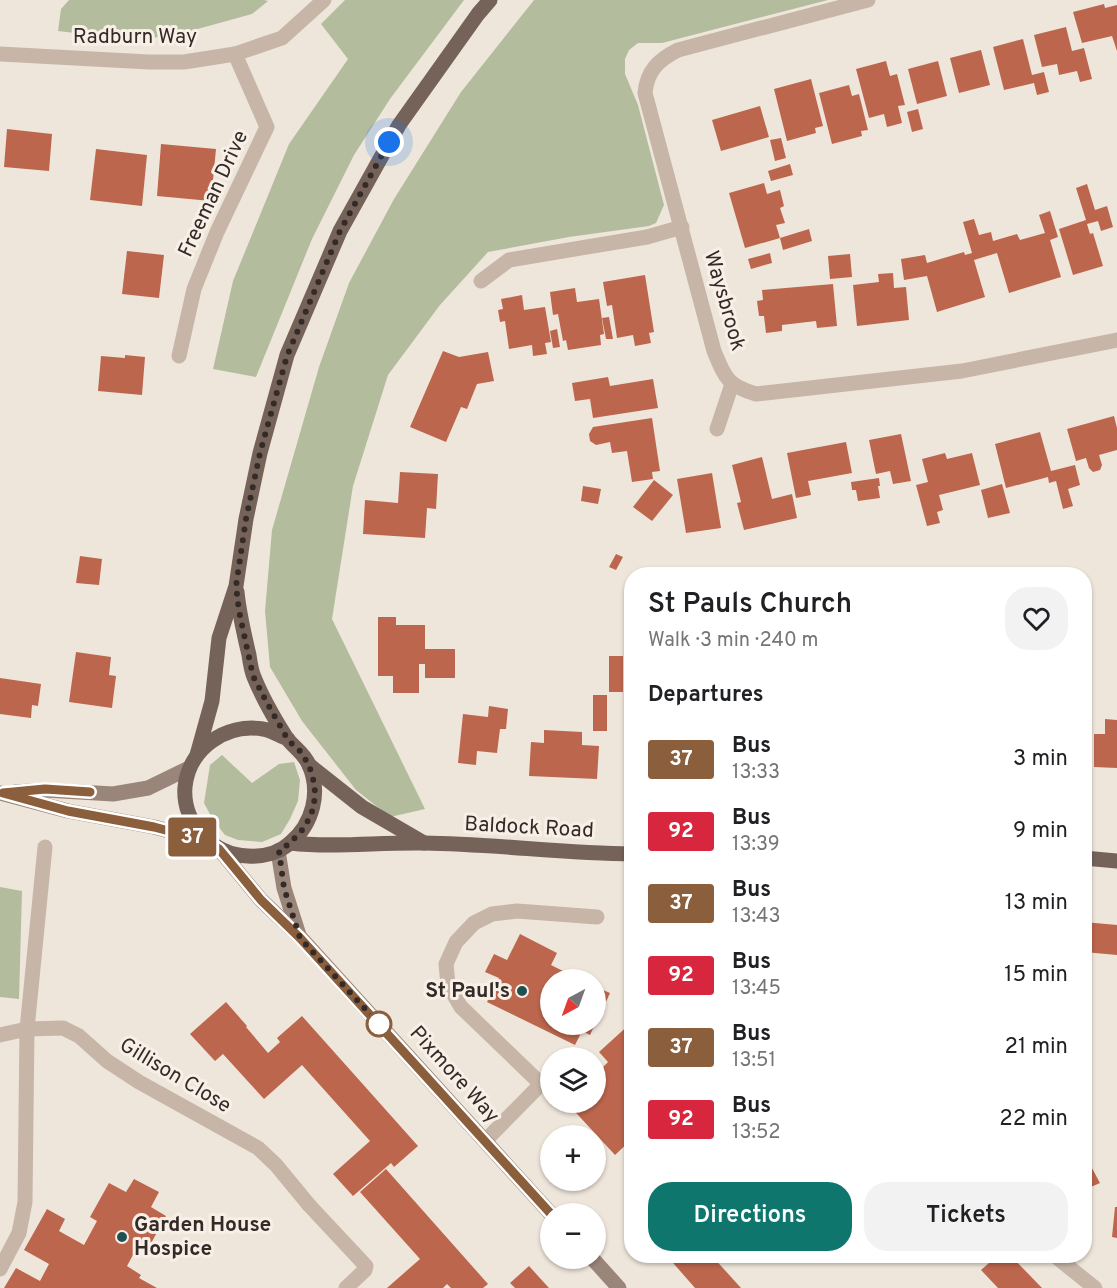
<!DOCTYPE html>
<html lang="en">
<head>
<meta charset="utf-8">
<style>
  :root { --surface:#fff; --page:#f2f2f2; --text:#202124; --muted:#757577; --accent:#0f766e }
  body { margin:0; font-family:Overpass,sans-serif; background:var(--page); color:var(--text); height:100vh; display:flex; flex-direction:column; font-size:22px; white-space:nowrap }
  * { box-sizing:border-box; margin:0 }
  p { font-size:20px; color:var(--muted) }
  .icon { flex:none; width:33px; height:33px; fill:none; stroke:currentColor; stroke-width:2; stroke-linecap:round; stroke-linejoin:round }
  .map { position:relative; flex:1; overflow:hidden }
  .sheet { position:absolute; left:624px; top:567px; width:468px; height:696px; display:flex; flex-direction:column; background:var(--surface); border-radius:24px; box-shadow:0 2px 4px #0004 }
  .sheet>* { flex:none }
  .badge { padding:0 12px; border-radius:4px; font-size:21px; line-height:39px }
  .needle { width:39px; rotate:221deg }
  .buttons { position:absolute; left:540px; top:969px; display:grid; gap:12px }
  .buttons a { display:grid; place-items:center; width:66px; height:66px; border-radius:50%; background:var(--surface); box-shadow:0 2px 4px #0004; font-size:30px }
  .you { position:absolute; width:30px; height:30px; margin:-15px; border:4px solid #fff; border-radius:50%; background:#1a73e8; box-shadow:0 0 0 9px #1a73e833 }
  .map>.badge { position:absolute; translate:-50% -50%; box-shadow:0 0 0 3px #fff }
  h2 { padding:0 24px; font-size:22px; line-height:54px }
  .round { display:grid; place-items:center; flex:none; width:63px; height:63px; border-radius:24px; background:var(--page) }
  .head { display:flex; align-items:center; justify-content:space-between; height:102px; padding:0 24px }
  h1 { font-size:28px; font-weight:600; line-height:45px }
  .cta { display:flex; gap:12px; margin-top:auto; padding:12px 24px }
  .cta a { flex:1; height:69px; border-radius:24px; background:var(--accent); color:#fff; font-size:24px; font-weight:600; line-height:69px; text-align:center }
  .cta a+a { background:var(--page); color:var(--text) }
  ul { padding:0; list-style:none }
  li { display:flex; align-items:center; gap:18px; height:72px; padding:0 24px }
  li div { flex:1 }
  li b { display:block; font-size:22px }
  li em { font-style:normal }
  li .badge { min-width:66px; font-weight:700; text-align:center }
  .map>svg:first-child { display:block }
  .green { fill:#b3bd9d }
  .building { fill:#bc664d }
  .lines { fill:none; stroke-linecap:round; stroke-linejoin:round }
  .lane { stroke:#c7b6a8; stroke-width:15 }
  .street { stroke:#c7b6a8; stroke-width:15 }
  .secondary { stroke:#9a857a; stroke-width:15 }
  .primary { stroke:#75635a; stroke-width:15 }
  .line-casing { stroke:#fff; stroke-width:14 }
  .line { stroke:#8b5e3c; stroke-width:9 }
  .walk { stroke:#342b28; stroke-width:6; stroke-dasharray:0 10.8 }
  .poi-dot { fill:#215052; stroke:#f8f0e7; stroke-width:2 }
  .stop-dot { fill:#fff; stroke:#8b5e3c; stroke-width:3 }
  .labels { text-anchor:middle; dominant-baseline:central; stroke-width:6; stroke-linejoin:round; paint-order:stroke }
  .street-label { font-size:21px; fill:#342b28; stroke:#f8f0e7 }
  .poi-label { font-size:21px; font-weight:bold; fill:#342b28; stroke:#f8f0e7; text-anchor:end }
</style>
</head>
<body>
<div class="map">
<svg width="1117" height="1288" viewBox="0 0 1117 1288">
  <rect width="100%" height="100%" fill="#efe6db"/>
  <g class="green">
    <polygon points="69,0 264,0 268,1 252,14 176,35 132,40 58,31 61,9"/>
    <polygon points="345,0 464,0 390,99 354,155 312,239 256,377 213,369 233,281 289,144 348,59 321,24"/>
    <polygon points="534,0 828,0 662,43 638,43 629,50 625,59 625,74 638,105 664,205 656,223 649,226 569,237 488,252 440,305 388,375 353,486 332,619 425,809 390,817 356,790 302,721 270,667 265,611 272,530 319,367 349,283 394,199 461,92"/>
    <polygon points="222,755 252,783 279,764 294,762 300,780 298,801 290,819 281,834 262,842 238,840 225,835 213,820 204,803 210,765"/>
    <polygon points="0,887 22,891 19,999 0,997"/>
  </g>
  <g class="building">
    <polygon points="1104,4 1105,8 1117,5 1117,51 1112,36 1082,43 1073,12"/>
    <polygon points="1066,27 1072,51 1084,48 1092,79 1080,82 1077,71 1059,75 1057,64 1042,67 1034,35"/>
    <polygon points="1023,39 1032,75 1044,72 1049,92 1037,95 1034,83 1004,90 993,47"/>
    <polygon points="981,50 990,85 959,93 950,58"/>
    <polygon points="886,61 890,76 897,74 905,105 898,106 902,123 887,127 884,114 869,118 856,69"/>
    <polygon points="938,61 947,96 917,104 908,69"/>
    <polygon points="811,79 823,126 815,128 816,133 787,141 774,89"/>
    <polygon points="849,85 852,96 859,94 868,130 861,131 862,136 832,144 819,93"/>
    <polygon points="760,106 769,137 721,151 712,120"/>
    <polygon points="918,109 923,129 912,132 907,112"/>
    <polygon points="7,129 52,134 49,171 4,167"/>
    <polygon points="781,138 786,158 775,161 770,140"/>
    <polygon points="161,144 216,149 211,201 157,196"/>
    <polygon points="96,149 147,155 142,206 90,200"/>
    <polygon points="790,164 793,175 771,181 768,171"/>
    <polygon points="764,183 767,194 780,190 784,206 780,208 785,223 776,225 780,238 745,248 729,193"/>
    <polygon points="1087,184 1095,210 1107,206 1113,227 1101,231 1098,221 1087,224 1090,234 1093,233 1103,266 1073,275 1059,229 1086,220 1076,188"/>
    <polygon points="1050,211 1058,237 1050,240 1061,277 1009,293 997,253 974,260 985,297 937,312 927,276 904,280 901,259 925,255 927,263 964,252 965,255 972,253 963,222 974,219 979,235 991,232 993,241 1017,234 1020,240 1045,233 1039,215"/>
    <polygon points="809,229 812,241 783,250 780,238"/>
    <polygon points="127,251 164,255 159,298 122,294"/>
    <polygon points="770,253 772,263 751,269 748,259"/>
    <polygon points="850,254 852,277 830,279 828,256"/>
    <polygon points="893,273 894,288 906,287 909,320 857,326 853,285 879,282 878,274"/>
    <polygon points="645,275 654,332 649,333 651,343 635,346 633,335 617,338 612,305 607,306 603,282"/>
    <polygon points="833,284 837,326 817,328 816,321 782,325 782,331 766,333 764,316 759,316 757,301 763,300 762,290"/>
    <polygon points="575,288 577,302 599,299 604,334 600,335 601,345 568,350 566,340 563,341 558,314 553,315 550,292"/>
    <polygon points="522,295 524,310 545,307 551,342 545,343 547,354 533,356 532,345 509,349 505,321 500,322 498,310 503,309 501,299"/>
    <polygon points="609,317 613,339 606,339 602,318"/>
    <polygon points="557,329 560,347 553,348 550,331"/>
    <polygon points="443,351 459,357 488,352 494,381 477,384 467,409 461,407 446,442 410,427"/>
    <polygon points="125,355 145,357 142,395 98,391 101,356 125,358"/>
    <polygon points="608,377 610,386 653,379 658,408 593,418 590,399 575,401 572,383"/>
    <polygon points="1114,416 1117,428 1117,450 1099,455 1102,465 1100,470 1093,472 1089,468 1086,458 1076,461 1067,429"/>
    <polygon points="652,418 660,471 652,472 653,479 632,482 627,451 612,453 610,442 596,445 590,441 589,434 593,427"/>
    <polygon points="1040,432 1051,471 1075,465 1080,485 1068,489 1073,506 1063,509 1056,481 1049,483 1048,477 1006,488 995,444"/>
    <polygon points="901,434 911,481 893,484 890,471 876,474 869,440"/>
    <polygon points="846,442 852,473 808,481 811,495 796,498 787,453"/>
    <polygon points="945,453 947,459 972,453 980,485 939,495 943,510 937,512 940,523 927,526 916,485 928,482 922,459"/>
    <polygon points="762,457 772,499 792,494 797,518 744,530 737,503 741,502 732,465"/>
    <polygon points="400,472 438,474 436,509 427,508 425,538 363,534 365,500 398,503"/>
    <polygon points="712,473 721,528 686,533 677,479"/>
    <polygon points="879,478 880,486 878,486 880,498 858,501 856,490 852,490 851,482"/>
    <polygon points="654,480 673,495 652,521 633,507"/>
    <polygon points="1002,484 1010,513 988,518 981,490"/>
    <polygon points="583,486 601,489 598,504 581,501"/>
    <polygon points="616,554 623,557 616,570 609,567"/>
    <polygon points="80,556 102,559 99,585 76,583"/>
    <polygon points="378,617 396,617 396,625 425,625 425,649 455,649 455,678 425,678 425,664 419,664 419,693 393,693 393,676 378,676"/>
    <polygon points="76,652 111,657 109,675 116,676 112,708 69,702"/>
    <rect x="609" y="656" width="14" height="36"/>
    <polygon points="0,678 41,684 38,706 32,705 31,718 0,714"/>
    <rect x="593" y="695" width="14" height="36"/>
    <polygon points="489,706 508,709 506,729 500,729 497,753 477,751 476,765 458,763 463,714 488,717"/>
    <polygon points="1105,719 1117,720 1117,768 1094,767 1094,734 1105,734"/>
    <polygon points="544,730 582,732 582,745 599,746 597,779 529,776 531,742 544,743"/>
    <polygon points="1084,922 1117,925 1117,955 1084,952"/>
    <polygon points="520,934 557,953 551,965 581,980 550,980 550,1024 595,1024 590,1035 582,1031 575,1045 487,1002 499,978 485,972 494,954 507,960"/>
    <polygon points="596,987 610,993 596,1024"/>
    <polygon points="226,1002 247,1026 246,1027 268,1053 280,1042 277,1038 302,1016 418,1146 394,1167 391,1163 353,1196 333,1174 370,1141 302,1065 264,1099 223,1054 215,1061 190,1034"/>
    <polygon points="632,1022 632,1139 615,1155 566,1102 596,1102 596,1074 608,1062 599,1052"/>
    <polygon points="1086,1157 1100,1183 1084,1190 1084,1158"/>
    <polygon points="386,1169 488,1284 483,1288 451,1288 447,1284 443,1288 387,1288 420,1259 360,1192"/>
    <polygon points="134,1179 159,1192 151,1207 166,1216 149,1247 140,1242 127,1266 141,1275 139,1278 157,1288 4,1288 16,1268 40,1281 49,1264 24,1250 47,1209 65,1219 59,1231 84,1245 97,1221 90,1217 109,1183 126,1192"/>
    <polygon points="1115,1207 1117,1207 1117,1238 1112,1237"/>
    <polygon points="667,1256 712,1256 741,1288 695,1288"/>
    <polygon points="997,1256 1011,1256 1042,1288 998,1288 981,1270"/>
    <polygon points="529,1266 549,1288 515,1288 510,1283"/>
  </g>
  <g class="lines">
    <g class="lane">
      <polyline points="481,281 509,260 647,237 682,227"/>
      <polyline points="717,429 732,384"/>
      <polyline points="485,1141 541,1084 461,1007 448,985 446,964 456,942 474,923 492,914 517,911 597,917"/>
      <polyline points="309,1205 366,1266 365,1270 346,1288"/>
      <polyline points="0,1269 19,1233 25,1202 27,1029 45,847"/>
    </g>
    <g class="street">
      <path d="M868 0 678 50C658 60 647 71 645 93L714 351C725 377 727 386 756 394L962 371 1117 340"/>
      <polyline points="0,54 149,62 184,62 235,54 282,38 324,0"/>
      <polyline points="179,356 194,289 217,232 267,127 235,54"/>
      <polyline points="0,1035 27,1029 63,1028 79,1036 107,1061 139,1082 258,1148 276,1165 309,1205"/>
      <polyline points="1055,1256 1095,1288"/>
    </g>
    <g class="secondary">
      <polyline points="15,792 45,790 113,794 148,788 189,768"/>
      <polyline points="0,793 68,811 154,827 207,841"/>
      <polyline points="219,849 261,900 300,937 551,1214"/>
      <polyline points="278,851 284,888 299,935"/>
      <polyline points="592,1258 619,1288"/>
    </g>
    <g class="primary">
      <path d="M237 592C239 613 244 634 249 655 250 662 251 670 254 677 262 697 274 718 286 737 293 747 304 753 309 765 321 792 313 824 290 843 279 853 263 857 248 856 213 855 182 823 185 787 189 748 226 723 263 729 271 730 280 736 288 739"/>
      <polyline points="197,755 212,701 219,638 236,586 246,519 260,453 287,355 340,231 399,125 478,14 490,0"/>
      <polyline points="309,765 362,807 424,843"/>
      <path d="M290 843C334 848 379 842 424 843 493 844 562 853 632 854"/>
      <polyline points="1084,858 1117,861"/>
    </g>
  </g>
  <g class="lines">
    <g class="line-casing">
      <polyline id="line" points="90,792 45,789 3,793 68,811 154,827 207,841 219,849 261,900 300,938 551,1214"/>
    </g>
    <use href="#line" class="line"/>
    <polyline class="walk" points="379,1024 300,938 284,888 279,851 290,843 305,827 314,807 315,786 309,765 300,751 288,740 266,701 253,676 239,611 236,586 246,519 260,453 287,356 340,231 389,142"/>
  </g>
  <g class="poi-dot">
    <circle cx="522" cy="991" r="6"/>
    <circle cx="122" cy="1237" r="6"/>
  </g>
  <circle class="stop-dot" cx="379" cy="1024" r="12"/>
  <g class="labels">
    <g class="street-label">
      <text x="135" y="37">Radburn Way</text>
      <text transform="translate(214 194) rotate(-65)">Freeman Drive</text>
      <text transform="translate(724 301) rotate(74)">Waysbrook</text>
      <text transform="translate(529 828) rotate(3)">Baldock Road</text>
      <text transform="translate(454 1075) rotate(48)">Pixmore Way</text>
      <text transform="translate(175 1076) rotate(31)">Gillison Close</text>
    </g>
    <g class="poi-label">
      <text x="510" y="991">St Paul's</text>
      <text x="134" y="1225" text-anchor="start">Garden House<tspan x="134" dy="24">Hospice</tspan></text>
    </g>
  </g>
</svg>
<div class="buttons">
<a><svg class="needle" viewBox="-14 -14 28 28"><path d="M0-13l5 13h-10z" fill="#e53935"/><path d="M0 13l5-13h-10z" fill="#757577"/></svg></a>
<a><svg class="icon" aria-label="layers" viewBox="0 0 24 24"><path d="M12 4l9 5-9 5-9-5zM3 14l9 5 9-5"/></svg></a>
<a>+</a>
<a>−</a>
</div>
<div class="you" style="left:389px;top:142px"></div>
<b class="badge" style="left:192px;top:837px;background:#8b5e3c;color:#fff">37</b>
<section class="sheet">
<div class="head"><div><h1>St Pauls Church</h1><p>Walk · 3 min · 240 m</p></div><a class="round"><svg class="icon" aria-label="heart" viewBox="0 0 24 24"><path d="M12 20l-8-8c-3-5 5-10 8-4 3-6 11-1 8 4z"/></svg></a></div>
<h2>Departures</h2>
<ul>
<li><span class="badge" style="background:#8b5e3c;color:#fff">37</span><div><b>Bus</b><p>13:33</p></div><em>3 min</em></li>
<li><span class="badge" style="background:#d7263d;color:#fff">92</span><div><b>Bus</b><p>13:39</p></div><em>9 min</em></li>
<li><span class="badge" style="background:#8b5e3c;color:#fff">37</span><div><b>Bus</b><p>13:43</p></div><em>13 min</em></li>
<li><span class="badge" style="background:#d7263d;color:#fff">92</span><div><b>Bus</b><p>13:45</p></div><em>15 min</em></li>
<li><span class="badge" style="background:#8b5e3c;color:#fff">37</span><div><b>Bus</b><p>13:51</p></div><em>21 min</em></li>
<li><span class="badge" style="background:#d7263d;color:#fff">92</span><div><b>Bus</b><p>13:52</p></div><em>22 min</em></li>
</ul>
<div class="cta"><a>Directions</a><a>Tickets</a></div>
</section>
</div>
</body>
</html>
